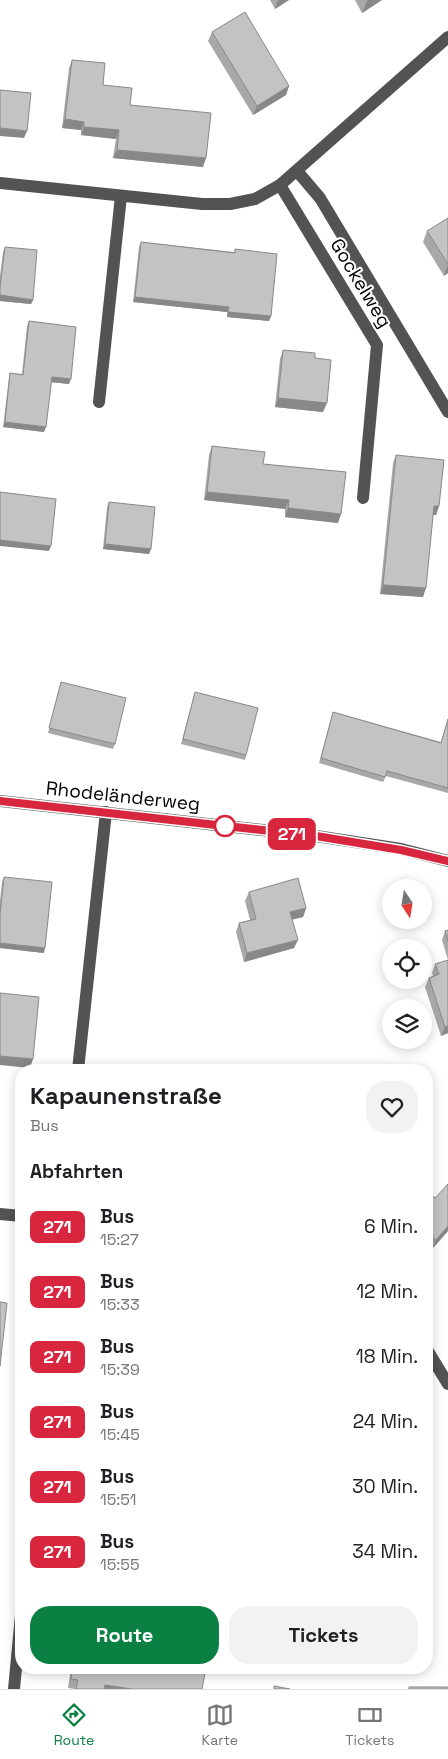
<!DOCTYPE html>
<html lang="de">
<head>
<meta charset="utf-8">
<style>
  :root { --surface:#fff; --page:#f2f2f2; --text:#202124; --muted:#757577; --line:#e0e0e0; --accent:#0b8043 }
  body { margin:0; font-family:"Space Grotesk",sans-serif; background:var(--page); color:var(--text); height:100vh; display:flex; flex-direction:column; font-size:19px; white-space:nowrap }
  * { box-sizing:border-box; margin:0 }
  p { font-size:16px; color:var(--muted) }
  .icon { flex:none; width:28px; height:28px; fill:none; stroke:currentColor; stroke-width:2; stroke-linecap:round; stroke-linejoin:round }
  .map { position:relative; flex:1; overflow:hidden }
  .panel { position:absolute; left:15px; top:1064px; width:418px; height:610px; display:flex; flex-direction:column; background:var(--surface); border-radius:20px; box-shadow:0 2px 12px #0003 }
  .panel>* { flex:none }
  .badge { padding:0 10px; border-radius:8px; font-size:18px; line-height:32px }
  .needle { width:32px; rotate:168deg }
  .buttons { position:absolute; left:382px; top:879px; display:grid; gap:10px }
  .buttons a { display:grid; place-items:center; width:50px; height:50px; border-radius:50%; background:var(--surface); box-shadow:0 2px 12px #0003; font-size:25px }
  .map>.badge { position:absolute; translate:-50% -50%; box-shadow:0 0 0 2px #fff }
  h2 { padding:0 15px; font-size:19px; line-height:45px }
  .round { display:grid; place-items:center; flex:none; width:52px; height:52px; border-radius:20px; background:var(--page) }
  .summary { display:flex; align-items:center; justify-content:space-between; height:85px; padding:0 15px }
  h1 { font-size:24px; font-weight:700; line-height:38px }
  .primary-button { display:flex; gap:10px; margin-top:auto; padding:10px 15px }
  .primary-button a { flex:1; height:58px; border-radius:20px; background:var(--accent); color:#fff; font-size:20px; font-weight:700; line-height:58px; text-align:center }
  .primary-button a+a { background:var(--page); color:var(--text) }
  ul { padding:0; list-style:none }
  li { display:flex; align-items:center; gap:15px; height:65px; padding:0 15px }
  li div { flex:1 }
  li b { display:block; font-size:19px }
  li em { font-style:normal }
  li .badge { min-width:55px; font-weight:700; text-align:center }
  .tabs { display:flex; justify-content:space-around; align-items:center; height:70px; border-top:1px solid var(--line); background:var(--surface); font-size:14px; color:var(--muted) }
  .tabs a { display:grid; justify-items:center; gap:2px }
  .tabs .active { color:var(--accent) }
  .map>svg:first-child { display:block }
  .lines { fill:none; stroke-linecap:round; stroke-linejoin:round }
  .minor { stroke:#535353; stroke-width:12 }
  .wall { fill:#a8a8a8 }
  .shaded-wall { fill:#888 }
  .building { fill:#c3c3c3; stroke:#888 }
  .line-casing { stroke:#fff; stroke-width:11 }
  .line { stroke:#d7263d; stroke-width:8 }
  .stop-dot { fill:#fff; stroke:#d7263d; stroke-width:2.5 }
  .labels { text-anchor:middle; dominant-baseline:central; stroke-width:4; stroke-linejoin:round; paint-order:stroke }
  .street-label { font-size:19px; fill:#000; stroke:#fff }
</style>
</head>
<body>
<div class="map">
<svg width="448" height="1689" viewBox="0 0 448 1689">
  <rect width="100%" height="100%" fill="#fff"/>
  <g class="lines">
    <g class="minor">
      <polyline points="297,171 320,198 448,412"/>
      <polyline points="0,183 202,204 230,204 255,199 280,185 448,37"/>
      <polyline points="280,185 377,345 363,498"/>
      <polyline points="99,402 121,196"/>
      <polyline points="0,801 316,836 401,849 448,861"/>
      <polyline points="78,1070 106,812"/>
      <polyline points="0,1214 21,1216"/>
      <polyline points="426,1348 448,1384"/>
      <polyline points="14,1689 21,1615"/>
    </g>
  </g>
  <g class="wall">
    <polygon points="270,0 289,0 275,9"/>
    <polygon points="355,0 382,0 362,13"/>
    <polygon points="212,32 289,86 286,95 253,115 208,41"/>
    <polygon points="72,60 103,85 130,105 203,167 113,158 116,139 81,135 81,130 62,128 69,68"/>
    <polygon points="448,218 448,273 444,276 423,242 427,231"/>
    <polygon points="141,242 234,252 235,249 271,316 269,321 227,317 227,312 133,302 139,247"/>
    <polygon points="5,247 33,300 31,304 0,301 0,276 3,252"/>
    <polygon points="29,321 69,384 51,382 44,432 3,427 9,378 10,373 22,374 27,326"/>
    <polygon points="283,350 315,358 323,412 275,407 280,359"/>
    <polygon points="212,446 263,464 338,523 285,517 285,509 204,500 209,455"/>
    <polygon points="396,455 439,506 436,515 433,515 423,597 380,594 393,463"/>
    <polygon points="109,502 151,549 149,554 103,549 107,507"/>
    <polygon points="61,682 115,744 113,749 48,733"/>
    <polygon points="195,692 246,755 245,760 181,744"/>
    <polygon points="333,712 441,742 448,719 448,793 386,776 383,782 319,763"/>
    <polygon points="4,877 44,953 0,948 0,901 2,882"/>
    <polygon points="249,892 306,908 303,917 292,919 294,948 244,962 236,932 239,923 250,920 245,901"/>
    <polygon points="448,930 448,1033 441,1036 425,987 429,978 433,976 432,973 435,964 448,960 442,940 445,931"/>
    <polygon points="426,1190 448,1231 432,1249 426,1244"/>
    <polygon points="71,1668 250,1668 206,1668 202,1689 75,1689 68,1688"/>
  </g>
  <g class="shaded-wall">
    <polygon points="278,0 289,0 275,9"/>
    <polygon points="368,0 382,0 362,13 367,1"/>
    <polygon points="289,86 286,95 253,115 257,106"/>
    <polygon points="65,119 84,122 81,130 62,128"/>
    <polygon points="84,127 119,130 116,139 81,135"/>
    <polygon points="0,128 27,131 24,138 0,136"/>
    <polygon points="117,150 206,158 203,167 113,158"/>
    <polygon points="448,264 448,273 444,276"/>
    <polygon points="0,295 33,300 31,304 0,301"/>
    <polygon points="135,297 229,307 227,312 133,302"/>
    <polygon points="228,312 271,316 269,321 227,317"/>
    <polygon points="52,377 71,379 69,384 50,382"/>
    <polygon points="278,398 327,403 323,412 275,407"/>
    <polygon points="5,422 46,427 44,432 3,427"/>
    <polygon points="207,492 289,500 285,509 204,500"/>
    <polygon points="434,506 439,506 436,515 430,515"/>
    <polygon points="288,508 341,514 338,523 285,517"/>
    <polygon points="0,540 51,546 49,551 0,546"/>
    <polygon points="105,544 151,549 149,554 103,549"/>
    <polygon points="383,585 426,588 423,597 380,594"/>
    <polygon points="306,908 303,917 287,921 290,912"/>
    <polygon points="298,940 294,948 244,962 247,953"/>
    <polygon points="0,943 45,948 44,953 0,948"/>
    <polygon points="448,1026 448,1033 441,1036 445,1027"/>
    <polygon points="0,1056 33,1059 30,1068 0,1065"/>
    <polygon points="448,1226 448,1231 432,1249 436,1240"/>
    <polygon points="105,1685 132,1689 104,1689"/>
  </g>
  <g class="building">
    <polygon points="245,12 289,86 257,106 212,32"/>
    <polygon points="72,60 105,63 103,85 132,88 130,105 211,113 206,158 117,150 119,130 84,127 84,122 65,119"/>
    <polygon points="0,90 31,93 27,131 0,128"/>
    <polygon points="448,218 448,264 427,231"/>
    <polygon points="141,242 235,253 235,249 277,254 271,316 228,312 229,307 135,297"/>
    <polygon points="5,247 37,250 33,300 0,295 0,287"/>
    <polygon points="29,321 76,327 71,379 52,377 46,427 5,422 10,373 23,375"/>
    <polygon points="283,350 315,353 315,358 331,360 327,403 278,398"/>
    <polygon points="212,446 265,452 263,464 346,472 341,514 288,508 289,500 207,492"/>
    <polygon points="396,455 444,460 439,506 434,506 426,588 383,585"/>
    <polygon points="0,492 56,499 51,546 0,540"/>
    <polygon points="109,502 155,507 151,549 105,544"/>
    <polygon points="61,682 126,698 115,744 49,728"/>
    <polygon points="195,692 258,708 246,755 183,739"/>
    <polygon points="333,712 441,743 448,719 448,788 387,771 385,777 321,758"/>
    <polygon points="4,877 52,882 45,948 0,943 0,914"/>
    <polygon points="298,878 306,908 290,912 298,940 247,953 239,923 256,919 249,892"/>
    <polygon points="448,930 448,941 445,931"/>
    <polygon points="448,960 448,1026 445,1027 429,978 439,974 435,964"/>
    <polygon points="0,993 39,997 33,1059 0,1056"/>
    <polygon points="448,1184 448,1226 436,1240 426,1232 426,1190 435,1198"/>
    <polygon points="0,1302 7,1303 0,1366"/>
    <polygon points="72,1668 206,1668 202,1689 132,1689 105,1685 104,1689 76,1689 78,1680 71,1679"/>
    <polygon points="274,1686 290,1689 274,1689"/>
    <rect x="409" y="1687" width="39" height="2"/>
  </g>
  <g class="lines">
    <g class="line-casing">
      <polyline id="line" points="0,801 316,836 401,850 448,861"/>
    </g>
    <use href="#line" class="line"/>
  </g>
  <circle class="stop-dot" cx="225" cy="826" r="10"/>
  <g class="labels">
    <g class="street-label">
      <text transform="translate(361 283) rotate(59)">Gockelweg</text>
      <text transform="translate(123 796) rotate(6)">Rhodeländerweg</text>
    </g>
  </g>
</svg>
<div class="buttons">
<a><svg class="needle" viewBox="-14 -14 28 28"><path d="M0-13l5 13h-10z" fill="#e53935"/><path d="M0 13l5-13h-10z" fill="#757577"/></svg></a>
<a><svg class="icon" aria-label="locate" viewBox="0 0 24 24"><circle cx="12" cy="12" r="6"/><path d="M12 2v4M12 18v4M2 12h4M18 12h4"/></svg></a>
<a><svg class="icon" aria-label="layers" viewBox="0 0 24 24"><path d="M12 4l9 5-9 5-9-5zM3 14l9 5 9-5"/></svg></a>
</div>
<b class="badge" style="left:292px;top:834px;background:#d7263d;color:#fff">271</b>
<section class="panel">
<div class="summary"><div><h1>Kapaunenstraße</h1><p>Bus</p></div><a class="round"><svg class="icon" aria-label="heart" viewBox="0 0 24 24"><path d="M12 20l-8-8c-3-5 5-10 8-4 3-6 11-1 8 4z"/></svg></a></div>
<h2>Abfahrten</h2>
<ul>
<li><span class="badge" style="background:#d7263d;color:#fff">271</span><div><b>Bus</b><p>15:27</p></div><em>6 Min.</em></li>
<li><span class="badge" style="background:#d7263d;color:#fff">271</span><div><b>Bus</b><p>15:33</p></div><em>12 Min.</em></li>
<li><span class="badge" style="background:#d7263d;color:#fff">271</span><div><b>Bus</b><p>15:39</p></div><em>18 Min.</em></li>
<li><span class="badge" style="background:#d7263d;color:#fff">271</span><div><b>Bus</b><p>15:45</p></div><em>24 Min.</em></li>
<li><span class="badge" style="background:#d7263d;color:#fff">271</span><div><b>Bus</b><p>15:51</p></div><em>30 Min.</em></li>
<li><span class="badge" style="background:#d7263d;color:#fff">271</span><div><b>Bus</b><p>15:55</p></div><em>34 Min.</em></li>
</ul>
<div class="primary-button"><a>Route</a><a>Tickets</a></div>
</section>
</div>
<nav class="tabs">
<a class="active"><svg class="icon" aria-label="directions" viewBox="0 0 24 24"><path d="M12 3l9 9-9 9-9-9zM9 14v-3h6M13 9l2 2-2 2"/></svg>Route</a>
<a><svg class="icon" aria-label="map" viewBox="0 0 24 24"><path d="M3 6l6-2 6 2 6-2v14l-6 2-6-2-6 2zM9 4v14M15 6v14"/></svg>Karte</a>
<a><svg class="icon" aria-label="tickets" viewBox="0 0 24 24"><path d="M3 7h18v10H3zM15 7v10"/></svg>Tickets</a>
</nav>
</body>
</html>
